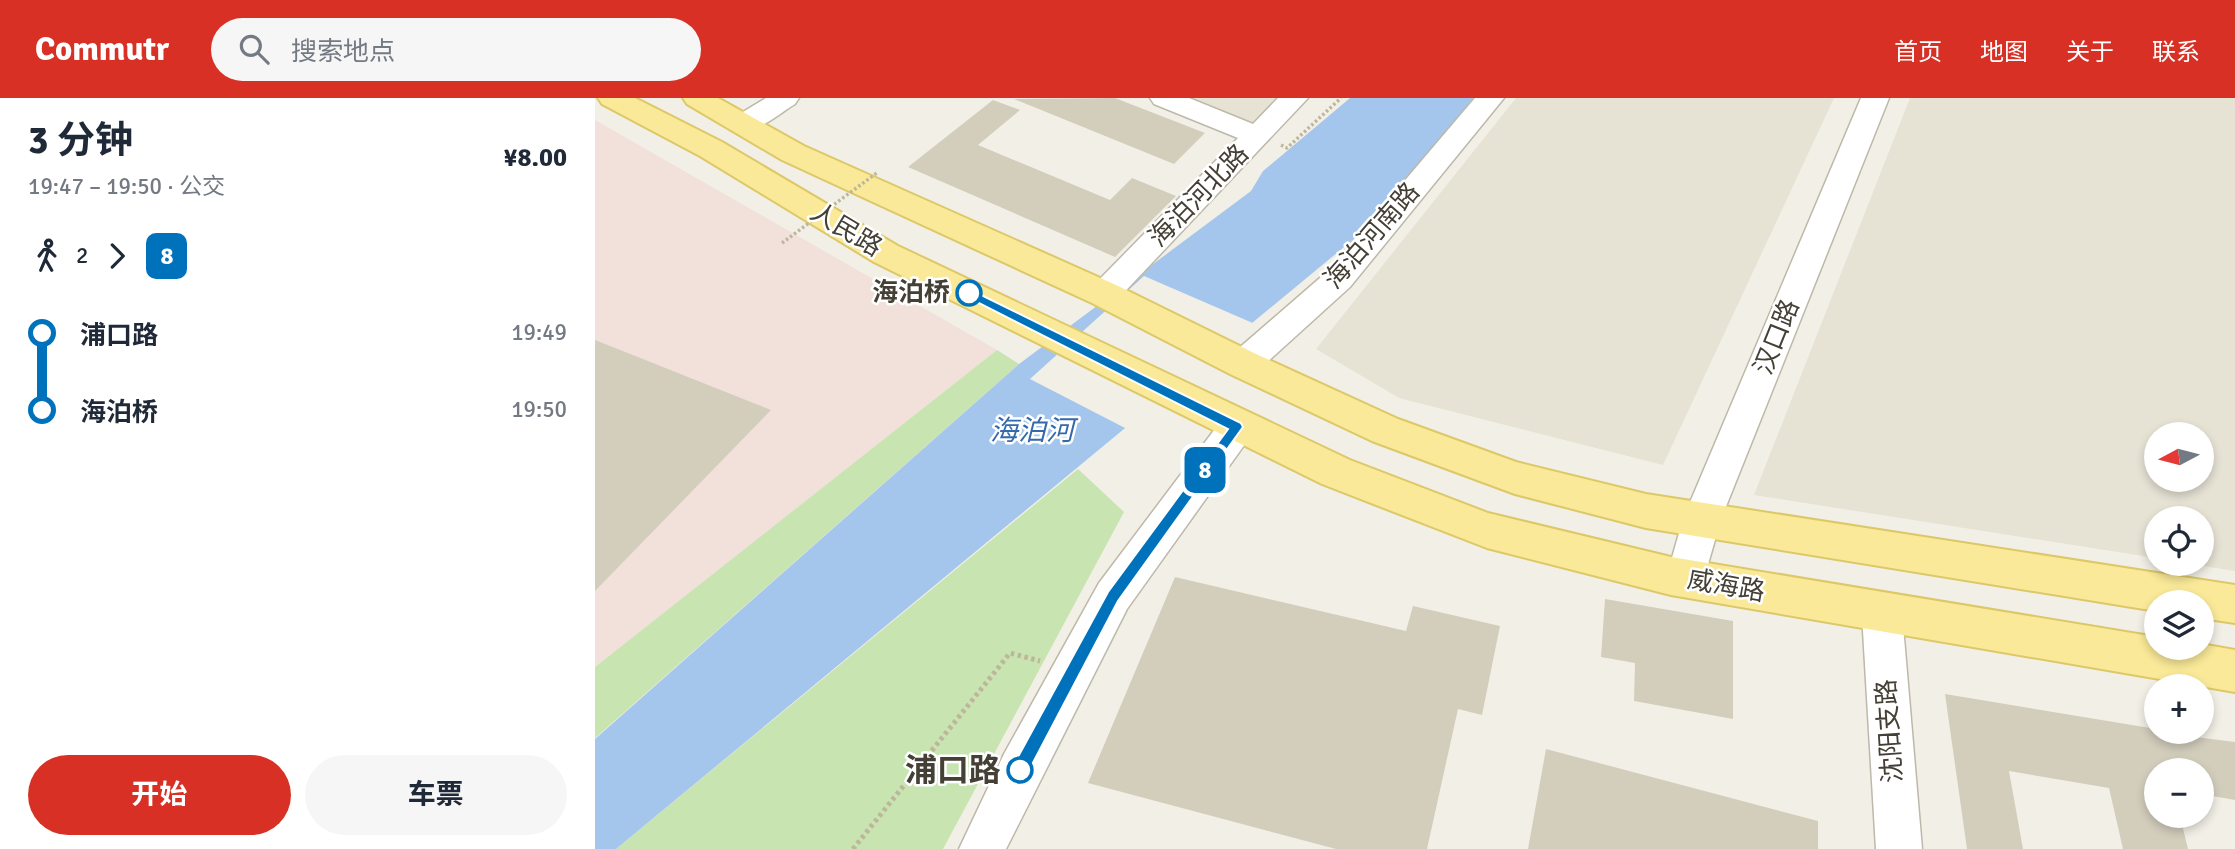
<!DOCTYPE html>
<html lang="zh">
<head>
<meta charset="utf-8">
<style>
  :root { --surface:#fff; --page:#f6f6f7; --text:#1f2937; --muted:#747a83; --accent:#d93025 }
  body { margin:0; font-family:Signika,"Noto Sans SC",sans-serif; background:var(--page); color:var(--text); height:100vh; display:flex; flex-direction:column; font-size:26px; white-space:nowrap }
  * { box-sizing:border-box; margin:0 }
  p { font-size:23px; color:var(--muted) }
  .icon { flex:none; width:38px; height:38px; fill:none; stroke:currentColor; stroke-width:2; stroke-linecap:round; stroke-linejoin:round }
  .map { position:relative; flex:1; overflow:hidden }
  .details { display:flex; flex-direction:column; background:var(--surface); width:595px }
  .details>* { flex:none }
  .badge { padding:0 14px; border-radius:10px; font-size:24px; line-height:46px }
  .needle { width:46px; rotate:263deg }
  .controls { position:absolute; left:1549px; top:324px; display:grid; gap:14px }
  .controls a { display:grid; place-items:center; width:70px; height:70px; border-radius:50%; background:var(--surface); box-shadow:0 4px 10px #0003; font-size:35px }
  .map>.badge { position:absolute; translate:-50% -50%; box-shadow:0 0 0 4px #fff }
  .legs { display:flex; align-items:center; gap:10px; height:77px; padding:0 28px; font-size:23px }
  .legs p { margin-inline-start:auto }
  .summary { display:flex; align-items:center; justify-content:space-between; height:119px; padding:0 28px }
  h1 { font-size:38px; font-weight:700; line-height:52px }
  .action { display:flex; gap:14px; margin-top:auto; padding:14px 28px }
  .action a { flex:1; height:80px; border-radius:42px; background:var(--accent); color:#fff; font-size:28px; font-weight:700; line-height:80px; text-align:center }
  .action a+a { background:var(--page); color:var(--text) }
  ul { padding:0 28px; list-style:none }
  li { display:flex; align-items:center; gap:24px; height:77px; font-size:26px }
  li i { display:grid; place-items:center; width:10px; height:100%; margin:0 9px; background:currentColor }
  li i::after { content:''; width:18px; height:18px; margin:-9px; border:5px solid; border-radius:50%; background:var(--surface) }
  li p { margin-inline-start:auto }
  li:first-child i { background:linear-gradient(#0000 50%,currentColor 0) }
  li:last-child i { background:linear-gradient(currentColor 50%,#0000 0) }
  header { display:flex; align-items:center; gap:42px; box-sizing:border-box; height:98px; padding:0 35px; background:var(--accent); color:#fff }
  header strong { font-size:33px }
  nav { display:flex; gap:38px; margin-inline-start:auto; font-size:24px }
  .search { width:490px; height:63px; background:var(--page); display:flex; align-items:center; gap:18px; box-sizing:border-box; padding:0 24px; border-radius:38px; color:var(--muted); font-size:26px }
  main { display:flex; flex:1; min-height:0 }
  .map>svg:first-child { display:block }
  .residential { fill:#e6e2d4; fill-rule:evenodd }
  .medical { fill:#f2e0da }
  .green { fill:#c7e4b1 }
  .water { fill:#a5c6ec }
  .pier { fill:#f2f0e6 }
  .building { fill:#d3cdbc }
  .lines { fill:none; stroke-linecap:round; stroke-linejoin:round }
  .minor-casing { stroke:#bdb8a9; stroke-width:3 }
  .major-casing { stroke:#ddc869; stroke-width:4 }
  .path-far1 { stroke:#beb69b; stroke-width:3.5; stroke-dasharray:2.5 2.5; stroke-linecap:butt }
  .path { stroke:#beb69b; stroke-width:5; stroke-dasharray:3.5 3.5; stroke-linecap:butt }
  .minor { fill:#fff; fill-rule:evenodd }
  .major { fill:#f9e998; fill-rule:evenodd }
  .path-bridge { stroke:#beb69b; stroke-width:3.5; stroke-dasharray:2.5 2.5; stroke-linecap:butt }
  .line-1 { fill:#0072bc; stroke:#fff; stroke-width:2 }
  .stop-1-dot { fill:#fff; stroke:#0072bc; stroke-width:3.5 }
  .labels { text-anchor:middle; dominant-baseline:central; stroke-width:5; stroke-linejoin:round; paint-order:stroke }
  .street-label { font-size:26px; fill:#444036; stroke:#fff }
  .stop-label { font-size:26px; font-weight:bold; fill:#444036; stroke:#fff; text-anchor:end }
  .water-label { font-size:28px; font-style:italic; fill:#356aaa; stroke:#fff }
  .near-stop-label { font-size:32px; font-weight:bold; fill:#444036; stroke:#fff; text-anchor:end }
</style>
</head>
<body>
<header>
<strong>Commutr</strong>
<div class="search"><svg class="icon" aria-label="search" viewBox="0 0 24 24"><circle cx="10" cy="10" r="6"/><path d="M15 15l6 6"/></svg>搜索地点</div>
<nav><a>首页</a><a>地图</a><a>关于</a><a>联系</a></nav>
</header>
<main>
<section class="details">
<div class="summary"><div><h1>3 分钟</h1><p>19:47 – 19:50 · 公交</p></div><b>¥8.00</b></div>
<div class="legs"><svg class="icon" aria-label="walk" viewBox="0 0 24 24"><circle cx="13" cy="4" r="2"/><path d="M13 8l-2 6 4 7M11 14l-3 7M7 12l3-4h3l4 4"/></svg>2<svg class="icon" aria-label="forward" viewBox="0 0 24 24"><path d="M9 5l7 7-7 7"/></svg><b class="badge" style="background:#0072bc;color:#fff">8</b></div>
<ul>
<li><i style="color:#0072bc"></i><b>浦口路</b><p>19:49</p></li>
<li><i style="color:#0072bc"></i><b>海泊桥</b><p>19:50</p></li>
</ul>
<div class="action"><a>开始</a><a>车票</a></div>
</section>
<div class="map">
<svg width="1640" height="751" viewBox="0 0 1640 751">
  <rect width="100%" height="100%" fill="#f2f0e6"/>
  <g class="residential">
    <polygon points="563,0 691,0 657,35"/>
    <polygon points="921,0 1239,0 1068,367 804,300 721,251"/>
    <path d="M1315 0H1640V473L1596 466H1606V420H1561V460L1159 397ZM1561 336H1606V382H1561Z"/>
  </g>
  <polygon class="medical" points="0,22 402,252 0,569"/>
  <g class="green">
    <polygon points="402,252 424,266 0,640 0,569"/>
    <polygon points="483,371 529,414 348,751 21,751"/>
  </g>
  <polygon class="water" points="755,0 878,0 789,116 21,751 0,751 0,641 424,266 656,93 668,73"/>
  <polygon class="pier" points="549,178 660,226 532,331 435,281"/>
  <g class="building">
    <polygon points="520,0 610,35 579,66 419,1"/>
    <polygon points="398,2 425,12 383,47 515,102 537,80 581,98 520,159 313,69"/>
    <polygon points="0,242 176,312 0,493"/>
    <polygon points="580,479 811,533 818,508 905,528 887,617 863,611 832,751 741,751 493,685"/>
    <polygon points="1010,501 1138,523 1138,621 1039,603 1040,565 1006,559"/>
    <polygon points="1350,596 1561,631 1561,634 1640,644 1640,702 1606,696 1606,672 1561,672 1561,718 1585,718 1593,751 1528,751 1514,690 1414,673 1428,751 1372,751"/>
    <polygon points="951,651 1223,723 1223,751 933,751"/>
  </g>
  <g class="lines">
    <g class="minor-casing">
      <g id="minor">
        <path d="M171 0H204L200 6C182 17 160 38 138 32L134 26 138 20Z"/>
        <polygon points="555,0 594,0 658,26 683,0 713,0 520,204 509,208 498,204 493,196 498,188 643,40 559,6"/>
        <polygon points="880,0 909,0 755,189 660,275 648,279 636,275 631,266 636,257 733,173"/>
        <polygon points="1266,0 1294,0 1126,421 1105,494 1091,499 1077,494 1071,481 1088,421"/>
        <polygon points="642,314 655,319 660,329 655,339 532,511 411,751 364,751 409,656 504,485 629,319"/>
        <polygon points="1287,497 1301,503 1307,516 1327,751 1281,751 1267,516 1273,503"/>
      </g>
    </g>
    <g class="major-casing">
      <g id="major">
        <polygon points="3,0 40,0 127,44 303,148 755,362 893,415 1076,459 1561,539 1561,550 1606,550 1606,546 1640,552 1640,594 1076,497 892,450 727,386 279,164 105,58 7,6"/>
        <polygon points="88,0 123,0 209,48 521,187 661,256 803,321 921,364 1051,396 1640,487 1640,525 1606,520 1606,504 1561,504 1561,513 1051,430 920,396 777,343 635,276 497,205 187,62 92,6"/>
      </g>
    </g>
    <polyline class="path-far1" points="686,47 692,50 746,0"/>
    <polyline class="path" points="258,751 415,555 445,563"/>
    <use href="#minor" class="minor"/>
    <use href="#major" class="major"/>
    <polyline class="path-bridge" points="187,145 283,74"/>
  </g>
  <polygon class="line-1" points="374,191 646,325 648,329 523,503 431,678 425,680 419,678 419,666 513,494 633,331 370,198 370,192"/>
  <g class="stop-1-dot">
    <circle cx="374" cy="195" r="12"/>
    <circle cx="425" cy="672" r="12"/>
  </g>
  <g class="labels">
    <g class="street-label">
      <text transform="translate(604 98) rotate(-46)">海泊河北路</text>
      <text transform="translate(251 132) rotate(31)">人民路</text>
      <text transform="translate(777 138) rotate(-49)">海泊河南路</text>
      <text transform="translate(1182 239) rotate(-68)">汉口路</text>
      <text transform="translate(1131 488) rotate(10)">威海路</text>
      <text transform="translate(1295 633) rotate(-94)">沈阳支路</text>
    </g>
    <g class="stop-label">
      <text x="355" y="195">海泊桥</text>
    </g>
    <g class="water-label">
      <text x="437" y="333">海泊河</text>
    </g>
    <g class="near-stop-label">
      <text x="406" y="672">浦口路</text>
    </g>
  </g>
</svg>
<div class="controls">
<a><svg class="needle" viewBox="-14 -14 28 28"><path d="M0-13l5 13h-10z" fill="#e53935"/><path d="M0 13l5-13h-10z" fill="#747a83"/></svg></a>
<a><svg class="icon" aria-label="locate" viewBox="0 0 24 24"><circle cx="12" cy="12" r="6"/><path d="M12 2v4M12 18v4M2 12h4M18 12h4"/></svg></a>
<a><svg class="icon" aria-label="layers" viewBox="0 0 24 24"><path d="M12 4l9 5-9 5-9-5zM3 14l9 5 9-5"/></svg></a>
<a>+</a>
<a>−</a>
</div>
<b class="badge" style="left:610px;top:372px;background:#0072bc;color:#fff">8</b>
</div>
</main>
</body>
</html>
